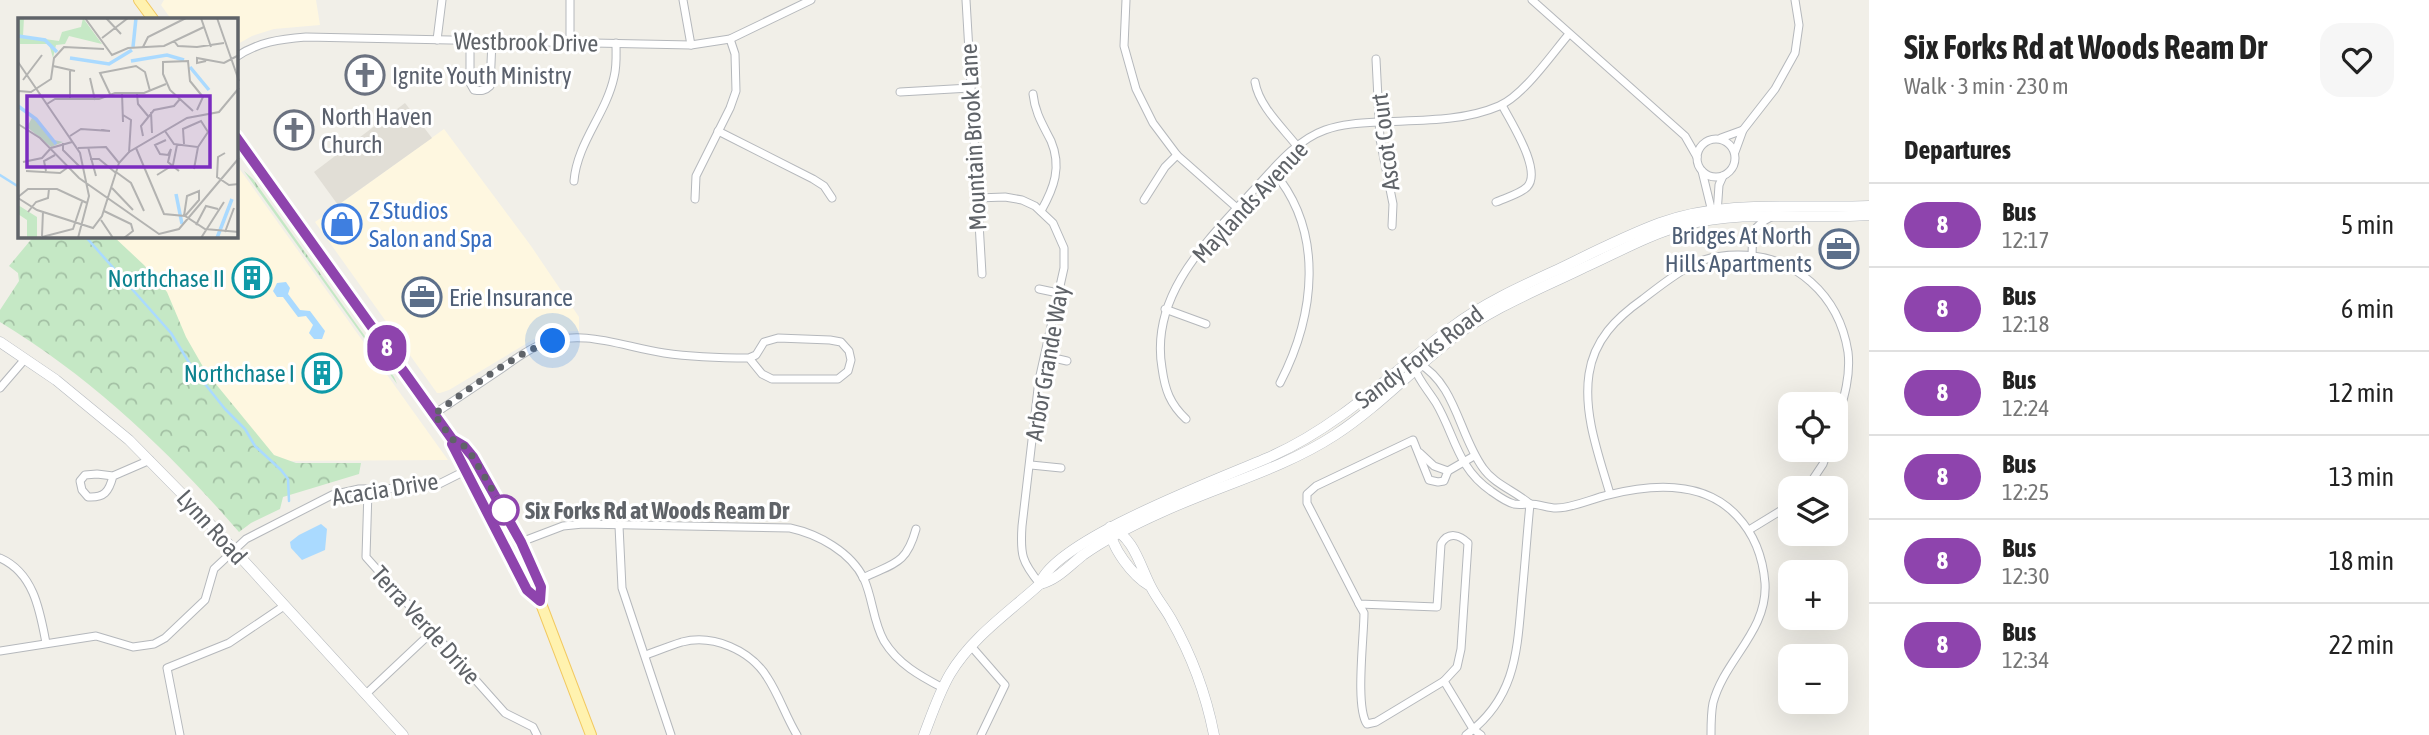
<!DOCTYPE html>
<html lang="en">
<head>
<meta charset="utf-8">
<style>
  :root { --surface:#fff; --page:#f6f6f6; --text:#222; --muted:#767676; --line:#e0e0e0 }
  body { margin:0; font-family:"Asap Condensed",sans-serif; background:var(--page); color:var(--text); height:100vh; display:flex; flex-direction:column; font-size:26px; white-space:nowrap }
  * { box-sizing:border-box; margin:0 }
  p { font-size:23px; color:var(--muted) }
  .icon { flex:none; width:38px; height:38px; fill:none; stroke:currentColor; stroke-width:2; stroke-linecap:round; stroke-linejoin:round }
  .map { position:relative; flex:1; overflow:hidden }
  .panel { display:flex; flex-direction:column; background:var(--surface); width:560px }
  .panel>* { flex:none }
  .badge { padding:0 14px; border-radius:23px; font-size:24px; line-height:46px }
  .tools { position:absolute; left:1778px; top:392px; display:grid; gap:14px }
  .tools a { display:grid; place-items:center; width:70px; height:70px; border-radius:14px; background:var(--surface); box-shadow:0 7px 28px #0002; font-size:35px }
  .you { position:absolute; width:35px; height:35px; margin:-18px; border:5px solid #fff; border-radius:50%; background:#1a73e8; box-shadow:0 0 0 10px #1a73e833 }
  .map>.badge { position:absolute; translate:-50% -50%; box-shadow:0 0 0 4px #fff }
  h2 { padding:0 35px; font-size:26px; line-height:63px }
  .round { display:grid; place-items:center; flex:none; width:74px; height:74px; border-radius:21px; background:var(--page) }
  .head { display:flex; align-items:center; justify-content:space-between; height:119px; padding:0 35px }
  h1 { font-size:33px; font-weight:700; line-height:52px }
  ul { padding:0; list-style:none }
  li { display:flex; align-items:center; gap:21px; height:84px; padding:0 35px; border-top:2px solid var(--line) }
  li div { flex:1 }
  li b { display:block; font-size:26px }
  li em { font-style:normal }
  li .badge { min-width:77px; font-weight:700; text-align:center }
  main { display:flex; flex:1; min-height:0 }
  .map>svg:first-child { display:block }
  .commercial { fill:#fef7e0 }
  .education { fill:#e1ded6 }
  .grass { fill:url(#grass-tufts) }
  .forest { fill:url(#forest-crowns) }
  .water { fill:#aadaff }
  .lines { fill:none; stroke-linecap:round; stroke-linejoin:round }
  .stream { stroke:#aadaff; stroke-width:2.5 }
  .street-casing { stroke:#b5b8bc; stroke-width:9 }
  .secondary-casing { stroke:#b6babf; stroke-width:11 }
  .primary-casing { stroke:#f2c960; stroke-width:12 }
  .street { stroke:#fff; stroke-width:7 }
  .secondary { stroke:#fff; stroke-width:10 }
  .primary { stroke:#fff2af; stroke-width:10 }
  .line-casing { stroke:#fff; stroke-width:16 }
  .line { stroke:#8e44ad; stroke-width:10 }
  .walk { stroke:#5f6368; stroke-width:7; stroke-dasharray:0 12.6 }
  .stop-dot { fill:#fff; stroke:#8e44ad; stroke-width:3.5 }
  .labels { text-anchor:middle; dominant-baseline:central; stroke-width:6; stroke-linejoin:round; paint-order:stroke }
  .street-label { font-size:24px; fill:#5f6368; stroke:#fff }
  .worship-label { font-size:24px; fill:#5b616d; stroke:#fff; text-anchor:start }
  .shop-label { font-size:24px; fill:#366cbe; stroke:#fff; text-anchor:start }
  .service-label { font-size:24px; fill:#4e5e75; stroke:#fff; text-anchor:end }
  .culture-label { font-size:24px; fill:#0d838f; stroke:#fff; text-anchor:end }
  .stop-label { font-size:24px; font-weight:bold; fill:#5f6368; stroke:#fff; text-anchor:start }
  .inset-river { fill:none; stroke:#aadaff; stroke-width:3.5 }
  .inset-road { fill:none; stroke:#b3b3b1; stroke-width:2 }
  .view { fill:#7b2cbf; fill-opacity:0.15; stroke:#7b2cbf; stroke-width:3.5 }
  .inset-edge { fill:none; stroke:#5f6368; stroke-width:3.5 }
</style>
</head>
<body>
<main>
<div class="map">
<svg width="1869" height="735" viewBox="0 0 1869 735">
  <defs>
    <pattern id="grass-tufts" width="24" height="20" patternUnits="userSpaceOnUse" patternTransform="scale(1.75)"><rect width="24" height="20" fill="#c5e8c5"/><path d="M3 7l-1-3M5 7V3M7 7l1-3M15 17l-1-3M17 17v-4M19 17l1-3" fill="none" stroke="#a3c0a4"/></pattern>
    <pattern id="forest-crowns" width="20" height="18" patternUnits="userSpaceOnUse" patternTransform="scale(1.75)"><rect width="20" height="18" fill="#c5e8c5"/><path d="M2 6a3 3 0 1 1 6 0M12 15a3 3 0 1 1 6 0" fill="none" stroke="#a3c0a4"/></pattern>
  </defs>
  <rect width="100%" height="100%" fill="#f1efe8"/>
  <g class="commercial">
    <polygon points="164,0 316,0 320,25 274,29 252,36 236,45 236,19 171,19 161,5"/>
    <polygon points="444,129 531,246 579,317 579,331 557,332 534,339 449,390 440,393 437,393 315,222"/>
    <polygon points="236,164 448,460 273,461 85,236 236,236"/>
  </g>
  <polygon class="education" points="405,103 432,138 338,205 314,172"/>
  <polygon class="grass" points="244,171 253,179 394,377 397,384"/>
  <path class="forest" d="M34 236H113L144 265 167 292 186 337 206 372 274 455 296 463H361L359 474 283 497 280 509 251 523 239 532C169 451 92 378 0 322V310L19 281 18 273 9 266Z"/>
  <g class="water">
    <polygon points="286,282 290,288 288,294 300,310 310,311 325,331 322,339 314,339 309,333 313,325 306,316 298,317 283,297 277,297 273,291 277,283"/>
    <polygon points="321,524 327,529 325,550 302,560 291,548 290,542 299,535"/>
  </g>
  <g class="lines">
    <g class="stream">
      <polyline points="0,175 19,187"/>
      <polyline points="85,236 171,333 193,369 225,409 245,429 255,446 281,470 288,479 289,501"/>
    </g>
    <g class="street-casing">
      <g id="street">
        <polyline points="683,0 691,45"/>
        <polyline points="966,0 982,274"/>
        <polyline points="1126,0 1124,46 1136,89 1153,123 1177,155 1237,208"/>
        <polyline points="1532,0 1685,136 1697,157"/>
        <polyline points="437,40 442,0"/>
        <path d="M470 40V83L474 90C481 91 485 91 490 86L492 41"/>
        <polyline points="570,43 570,0"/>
        <path d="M236 57C258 42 280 39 306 37L691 45 730 39 811 0"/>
        <polyline points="1376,59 1380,139 1393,204 1392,226"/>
        <path d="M1255 82C1259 106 1282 127 1297 146"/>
        <polyline points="900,92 970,88"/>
        <path d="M1033 94C1035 113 1043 125 1051 141 1062 167 1054 188 1041 211"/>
        <polyline points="718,131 813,179 824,186 832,198"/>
        <polyline points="1721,138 1743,130"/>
        <circle cx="1716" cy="158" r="19"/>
        <polyline points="1735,152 1743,130 1775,89 1795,53 1799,25 1795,0"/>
        <path d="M1273 171C1325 232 1315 315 1280 383"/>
        <polyline points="1702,171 1712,212"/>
        <path d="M574 181C577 143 606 114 614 77 617 66 616 55 616 43"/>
        <path d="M977 198 1005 197 1022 200 1035 206 1053 223 1064 248V268L1039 380 1022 526C1020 555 1022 562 1040 584"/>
        <polyline points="695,199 696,176 730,108 736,91 735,54 730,39"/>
        <polyline points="1144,200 1165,167 1177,155"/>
        <path d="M1496 202C1505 198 1520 194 1527 187 1543 171 1510 121 1502 105"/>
        <polyline points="1717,214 1719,185 1723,176"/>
        <path d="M1752 255C1753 233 1750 228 1771 217"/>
        <polyline points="1039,289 1058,293"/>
        <polyline points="1165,309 1206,324"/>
        <polyline points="1045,356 1067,361"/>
        <path d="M1418 363C1456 384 1459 435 1483 468 1494 484 1515 491 1530 504"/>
        <path d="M1414 367C1419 381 1428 390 1436 403 1455 435 1457 468 1491 491 1498 496 1506 502 1514 504 1519 505 1525 504 1530 504 1539 504 1548 508 1556 508 1573 508 1591 499 1608 495 1651 484 1704 480 1737 516 1754 534 1763 558 1765 583 1768 631 1724 660 1713 703 1711 713 1711 725 1711 735"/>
        <polyline points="0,388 25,359"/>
        <path d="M434 414C456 399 479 384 501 369 514 360 528 349 542 344 583 328 623 347 664 353 692 357 720 358 749 358L756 355 764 342 778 338 830 340 841 342 849 351 851 360 848 371 838 379H772L762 374 749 358"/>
        <path d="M1186 419C1170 404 1165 390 1162 368 1150 297 1204 244 1249 195 1271 172 1294 141 1325 130 1342 124 1360 123 1378 122 1417 120 1462 122 1499 106 1524 95 1551 55 1569 34"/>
        <polyline points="1420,453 1434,466 1448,471"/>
        <path d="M1474 456 1448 471 1444 481 1438 482 1429 480 1413 440 1316 486 1307 494V503L1359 604 1437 607 1441 544C1448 531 1460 535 1468 543L1461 649 1457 667 1444 681 1473 729 1481 735"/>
        <polyline points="1031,465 1061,468"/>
        <path d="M113 476C109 492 104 498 88 497L82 490 80 481 85 475 97 474 113 476 150 460"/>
        <polyline points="1807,488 1823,464 1828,450"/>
        <polyline points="368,490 366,557 505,713 533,727 537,735"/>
        <path d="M1610 494C1599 456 1583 414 1589 374 1594 340 1616 318 1643 299 1660 286 1677 272 1696 263 1709 257 1724 255 1738 255 1795 255 1839 295 1848 352 1851 377 1843 401 1836 425"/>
        <polyline points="619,526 622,588 671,735"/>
        <polyline points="1749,530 1790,505"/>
        <path d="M521 542 563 526 583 524 790 528C818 534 851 552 864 579 873 599 873 622 884 641 898 664 920 676 943 688"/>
        <path d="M0 558C34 573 40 611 46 643"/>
        <path d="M863 578C894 563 906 565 916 529"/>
        <path d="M1359 604 1364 613C1364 637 1355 707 1367 724L1376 722 1444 681"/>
        <polyline points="971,646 1005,685 981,735"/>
        <polyline points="0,651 96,636 133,647 154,644 165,638 205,600 214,569 246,539 332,495 359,489 420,488 437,485 465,471"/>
        <path d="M646 655C657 651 669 646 682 642 713 634 750 650 767 677 779 695 786 717 797 735"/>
        <polyline points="366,694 433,631"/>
        <polyline points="180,735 167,668 229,643 284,606"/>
        <path d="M1466 735C1516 698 1517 652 1522 595 1525 565 1527 534 1530 504"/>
      </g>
    </g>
    <g class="secondary-casing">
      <g id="secondary">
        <polyline points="0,342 56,380 129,440 190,502 403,735"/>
        <path d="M1040 584C1057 580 1069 566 1083 555 1107 538 1135 524 1162 512 1220 485 1281 470 1335 435 1378 407 1413 369 1453 338 1491 308 1540 289 1583 268 1617 253 1649 234 1685 225 1745 209 1808 220 1869 215"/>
        <path d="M1150 586C1133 576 1110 547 1110 527 1134 537 1140 566 1151 587 1157 599 1165 608 1171 619 1192 656 1206 694 1214 735"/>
        <path d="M924 735C932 714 939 693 950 674 972 637 1009 612 1040 584 1053 540 1227 476 1272 456 1341 425 1393 372 1452 327 1484 303 1522 286 1559 269 1592 253 1625 236 1660 223 1727 199 1799 209 1869 206"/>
      </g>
    </g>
    <g class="primary-casing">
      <g id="primary">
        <polyline points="139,0 153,19"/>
        <polyline points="236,137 452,439 456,455 528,590 533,597 540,601"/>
        <polyline points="452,439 464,446 473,457 521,542 541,587 540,601 591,735"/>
      </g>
    </g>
    <use href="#street" class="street"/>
    <use href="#secondary" class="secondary"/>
    <use href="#primary" class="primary"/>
  </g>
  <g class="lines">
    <g class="line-casing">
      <polyline id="line" points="236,137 452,439 464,446 473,457 521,542 541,587 540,601 527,590 452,444"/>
    </g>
    <use href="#line" class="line"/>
    <path class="walk" d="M504 510 473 457 464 446 452 439 434 414C464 393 519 350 553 341"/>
  </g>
  <defs>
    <g id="church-ring" transform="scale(2.0125)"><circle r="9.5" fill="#fff" stroke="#6b7280" stroke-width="1.5"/><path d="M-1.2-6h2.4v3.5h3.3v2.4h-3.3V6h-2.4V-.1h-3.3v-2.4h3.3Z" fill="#6b7280"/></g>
    <g id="shop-ring" transform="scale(2.0125)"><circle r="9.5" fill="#fff" stroke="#3f7fe0" stroke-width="1.5"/><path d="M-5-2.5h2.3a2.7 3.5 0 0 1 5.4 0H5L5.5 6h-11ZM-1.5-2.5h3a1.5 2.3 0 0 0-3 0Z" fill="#3f7fe0"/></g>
    <g id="office-ring" transform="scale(2.0125)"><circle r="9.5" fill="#fff" stroke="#5c6f8a" stroke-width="1.5"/><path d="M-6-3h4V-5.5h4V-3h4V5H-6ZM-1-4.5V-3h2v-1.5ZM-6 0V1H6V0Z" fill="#5c6f8a"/></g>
    <g id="building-ring" transform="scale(2.0125)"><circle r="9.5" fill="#fff" stroke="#0f9aa8" stroke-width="1.5"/><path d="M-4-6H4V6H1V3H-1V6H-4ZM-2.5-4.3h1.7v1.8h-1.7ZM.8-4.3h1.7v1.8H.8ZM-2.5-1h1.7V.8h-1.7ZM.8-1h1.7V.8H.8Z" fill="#0f9aa8"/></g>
  </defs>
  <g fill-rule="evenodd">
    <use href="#church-ring" x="365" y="75"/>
    <use href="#church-ring" x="294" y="130"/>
    <use href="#shop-ring" x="342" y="224"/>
    <use href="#office-ring" x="1839" y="249"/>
    <use href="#building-ring" x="252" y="278"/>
    <use href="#office-ring" x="422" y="297"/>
    <use href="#building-ring" x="322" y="373"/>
  </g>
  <circle class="stop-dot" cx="504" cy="510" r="14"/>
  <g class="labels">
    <g class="street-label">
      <text transform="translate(526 42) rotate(1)">Westbrook Drive</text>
      <text transform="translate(973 137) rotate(-93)">Mountain Brook Lane</text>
      <text transform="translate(1385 142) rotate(-97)">Ascot Court</text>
      <text transform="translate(1250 202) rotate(-47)">Maylands Avenue</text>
      <text transform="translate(1419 357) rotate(-37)">Sandy Forks Road</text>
      <text transform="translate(1047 363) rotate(-80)">Arbor Grande Way</text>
      <text transform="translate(385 489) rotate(-9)">Acacia Drive</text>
      <text transform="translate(212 527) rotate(48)">Lynn Road</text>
      <text transform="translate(426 625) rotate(48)">Terra Verde Drive</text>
    </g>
    <g class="worship-label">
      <text x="392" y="75">Ignite Youth Ministry</text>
      <text x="321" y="116">North Haven<tspan x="321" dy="28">Church</tspan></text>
    </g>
    <g class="shop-label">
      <text x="369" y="210">Z Studios<tspan x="369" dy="28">Salon and Spa</tspan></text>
    </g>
    <g class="service-label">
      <text x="1812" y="235">Bridges At North<tspan x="1812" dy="28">Hills Apartments</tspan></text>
      <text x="449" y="297" text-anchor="start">Erie Insurance</text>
    </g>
    <g class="culture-label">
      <text x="225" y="278">Northchase II</text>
      <text x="295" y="373">Northchase I</text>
    </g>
    <g class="stop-label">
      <text x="525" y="510">Six Forks Rd at Woods Ream Dr</text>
    </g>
  </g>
  <g transform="translate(18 18)">
    <rect width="220" height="220" fill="#f1efe8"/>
    <path d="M0 0H6L5 18 41 23 44 14 63 9 65 0 84 26 51 18 47 26 38 27 35 40 31 26H2ZM15 98 36 122 45 124 33 129 9 109Z" fill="#c5e8c5"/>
    <path d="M0 187 19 199V220H9V202L0 196Z" fill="#c5e8c5"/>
    <path class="inset-river" d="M0 18 27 22 39 34M115 29 118 0M52 40 91 46 114 32M113 43 149 37 166 42M172 49 191 72M0 88 18 101 38 126M158 176 164 206M199 220 214 181"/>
    <path class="inset-road" d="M16 0H45M67 0 94 37 110 30 146 28 186 9M88 0 103 16M183 0 193 29M199 0 221 63M84 20 110 0M156 23 160 28 179 29 206 25M125 29 130 19 168 0M170 43 172 63 185 79 179 92M171 43 145 44V56L152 72 175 93M188 43 179 45V40L206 45 221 37M0 44 62 135 71 178 60 220M35 48 57 53M52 52V81M72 60 77 82M5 62 24 37M0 73 13 74 33 61 36 40 46 29 86 31M104 75 105 104M92 76 82 55 118 48 127 54 132 73M119 76 120 86 130 98M29 86 37 81H81L97 75H126L148 66M133 94 134 115M105 97 113 102 111 135M0 106 22 120 61 160 141 216 161 211 221 140M147 113 156 126 180 129 176 151M52 118 63 111 92 113 83 112M125 118 123 108 136 92 156 88 162 81M148 122 137 127 142 136 150 137 153 131 150 144 161 153M45 125V132L62 149M166 126 165 111 183 103 190 114 180 129M70 129 78 158M60 130 88 129 101 145M118 130 146 196 167 198 187 211 221 214M207 135 200 139 199 159 211 167 221 166M72 141H81L98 155M5 144 24 140 33 130 54 124M8 153 42 155 49 150M28 153 26 143 37 137M98 154 113 165 126 193M139 157 155 147 159 127M94 170 115 192M0 179 10 171H39L69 185M0 180 19 192 75 210 84 198 101 145 111 134 169 100 201 94 221 70M86 193 113 206 115 213 106 220M10 194 18 184 30 180 31 171M166 198 169 178 181 173V182L167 198M83 202 95 220M178 207 188 188 200 191M207 214 216 190M24 218 25 193M24 219 55 211 64 184M183 220 206 184"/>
    <path class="view" d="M9 78H192V149H9Z"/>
    <rect width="220" height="220" class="inset-edge"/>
  </g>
</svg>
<div class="tools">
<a><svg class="icon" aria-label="locate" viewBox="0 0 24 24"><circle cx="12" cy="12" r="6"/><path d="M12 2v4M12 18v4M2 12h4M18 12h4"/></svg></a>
<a><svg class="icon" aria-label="layers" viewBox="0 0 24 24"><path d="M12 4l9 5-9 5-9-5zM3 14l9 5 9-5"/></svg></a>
<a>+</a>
<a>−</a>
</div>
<div class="you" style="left:553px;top:341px"></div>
<b class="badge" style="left:387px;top:348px;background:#8e44ad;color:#fff">8</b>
</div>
<section class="panel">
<div class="head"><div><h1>Six Forks Rd at Woods Ream Dr</h1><p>Walk · 3 min · 230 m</p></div><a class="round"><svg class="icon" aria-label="heart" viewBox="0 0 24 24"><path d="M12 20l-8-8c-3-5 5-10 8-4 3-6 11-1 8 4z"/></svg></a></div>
<h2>Departures</h2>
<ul>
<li><span class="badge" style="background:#8e44ad;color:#fff">8</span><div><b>Bus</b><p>12:17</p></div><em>5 min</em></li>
<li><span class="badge" style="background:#8e44ad;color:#fff">8</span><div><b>Bus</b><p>12:18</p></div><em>6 min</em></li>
<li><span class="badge" style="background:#8e44ad;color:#fff">8</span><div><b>Bus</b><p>12:24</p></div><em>12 min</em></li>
<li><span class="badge" style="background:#8e44ad;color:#fff">8</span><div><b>Bus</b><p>12:25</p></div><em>13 min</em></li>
<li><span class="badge" style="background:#8e44ad;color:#fff">8</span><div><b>Bus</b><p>12:30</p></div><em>18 min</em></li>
<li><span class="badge" style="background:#8e44ad;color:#fff">8</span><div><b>Bus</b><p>12:34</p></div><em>22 min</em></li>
</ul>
</section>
</main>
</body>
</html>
